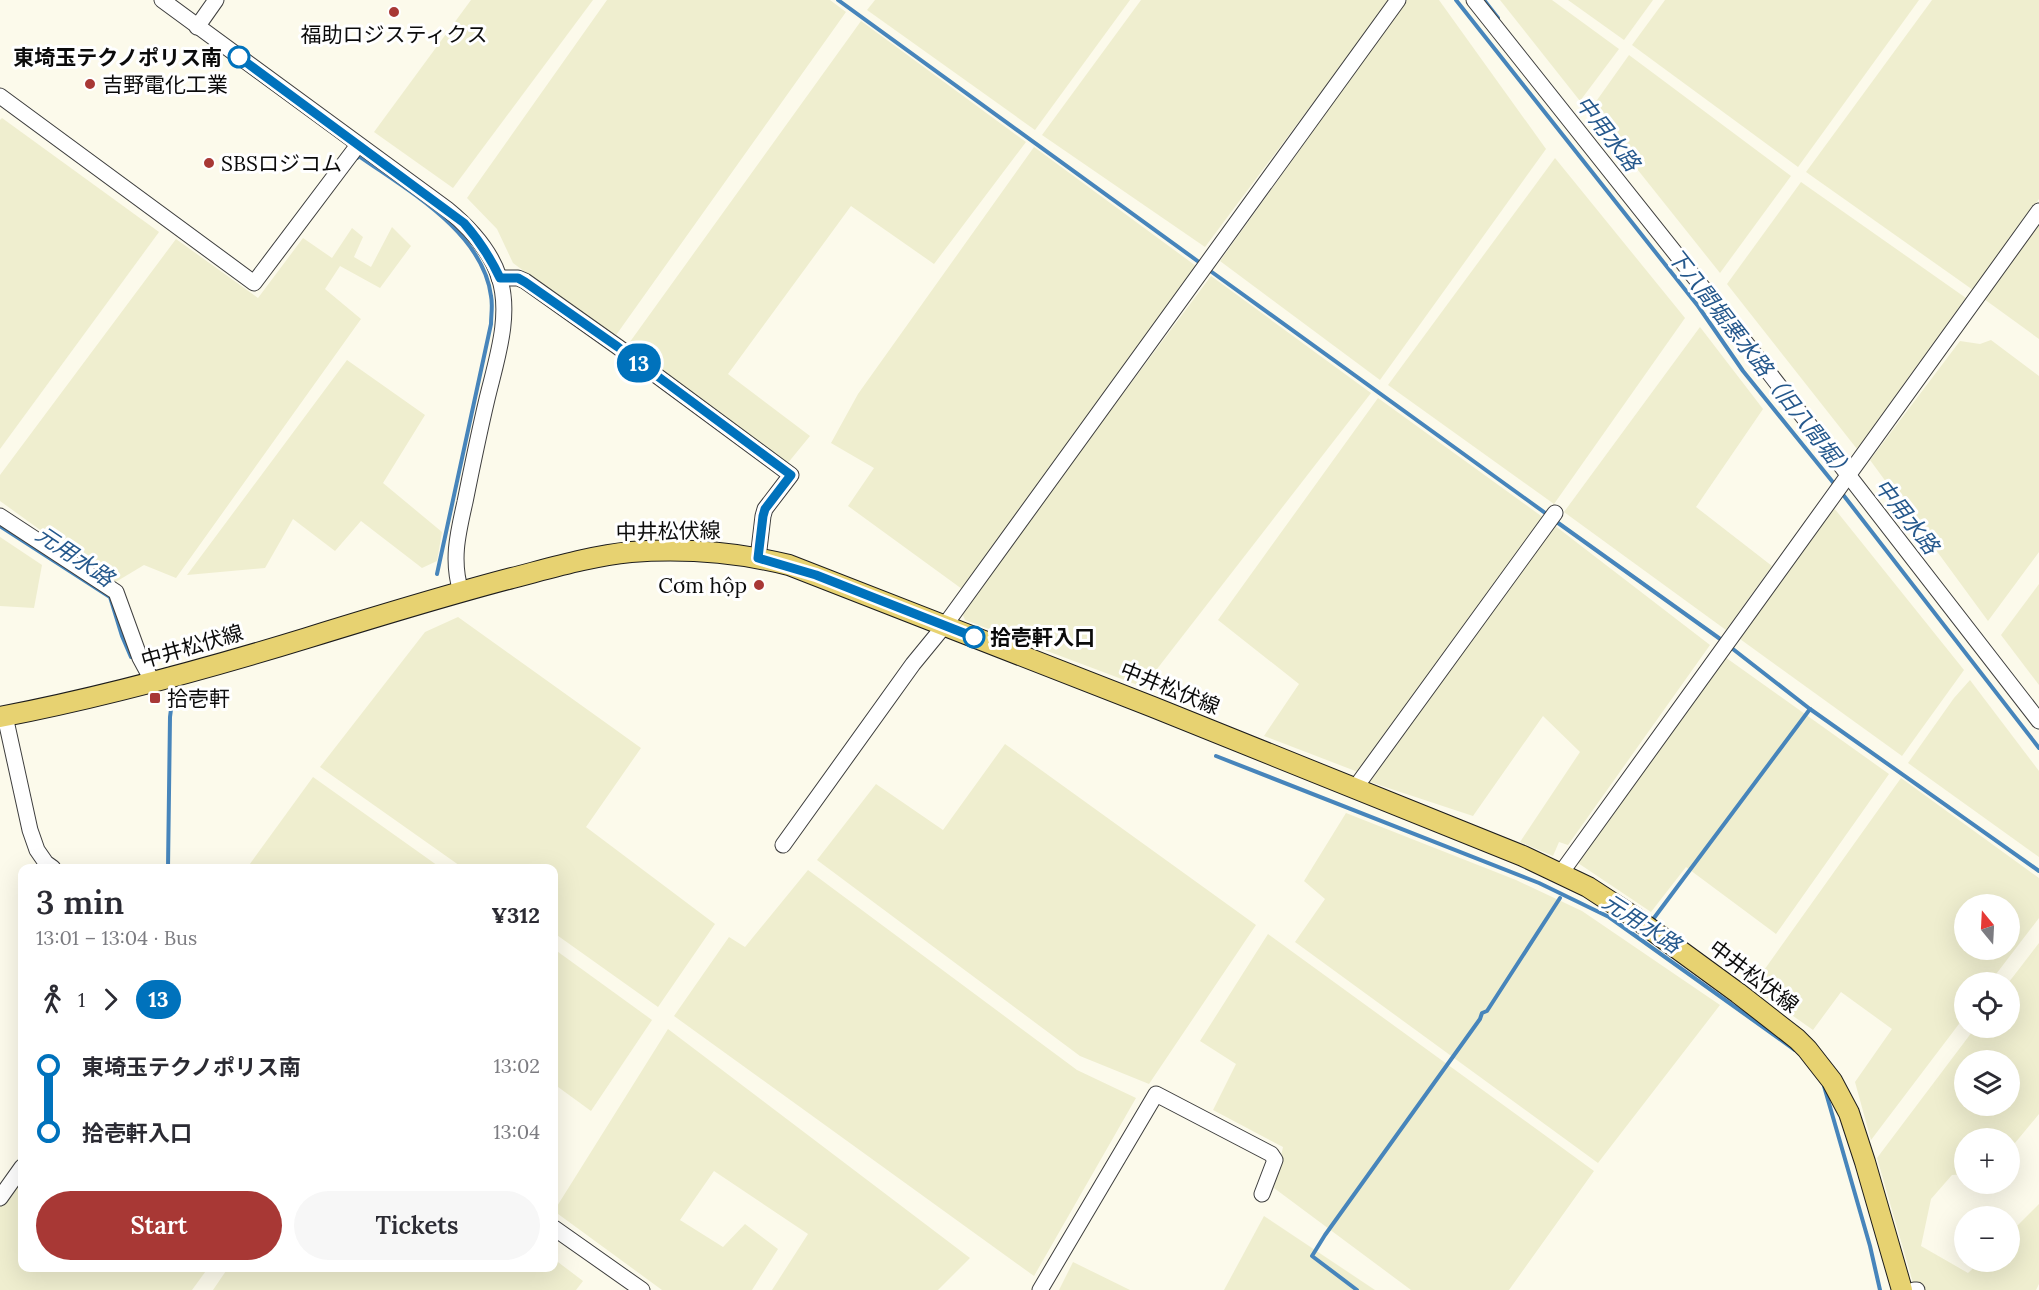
<!DOCTYPE html>
<html lang="en">
<head>
<meta charset="utf-8">
<style>
  :root { --surface:#fff; --page:#f7f7f7; --text:#2b2b33; --muted:#7c7c81; --accent:#a83835 }
  body { margin:0; font-family:Lora,"Noto Sans JP",serif; background:var(--page); color:var(--text); height:100vh; display:flex; flex-direction:column; font-size:22px; white-space:nowrap }
  * { box-sizing:border-box; margin:0 }
  p { font-size:20px; color:var(--muted) }
  .icon { flex:none; width:33px; height:33px; fill:none; stroke:currentColor; stroke-width:2; stroke-linecap:round; stroke-linejoin:round }
  .map { position:relative; flex:1; overflow:hidden }
  .sheet { position:absolute; left:18px; top:864px; width:540px; height:408px; display:flex; flex-direction:column; background:var(--surface); border-radius:12px; box-shadow:0 6px 24px #0002 }
  .sheet>* { flex:none }
  .badge { padding:0 12px; border-radius:20px; font-size:21px; line-height:39px }
  .needle { width:39px; rotate:342deg }
  .fabs { position:absolute; left:1954px; top:894px; display:grid; gap:12px }
  .fabs a { display:grid; place-items:center; width:66px; height:66px; border-radius:50%; background:var(--surface); box-shadow:0 6px 24px #0002; font-size:30px }
  .map>.badge { position:absolute; translate:-50% -50%; box-shadow:0 0 0 3px #fff }
  .legs { display:flex; align-items:center; gap:9px; height:66px; padding:0 18px; font-size:20px }
  .legs p { margin-inline-start:auto }
  .summary { display:flex; align-items:center; justify-content:space-between; height:102px; padding:0 18px }
  h1 { font-size:33px; font-weight:600; line-height:45px }
  .cta { display:flex; gap:12px; margin-top:auto; padding:12px 18px }
  .cta a { flex:1; height:69px; border-radius:36px; background:var(--accent); color:#fff; font-size:24px; font-weight:600; line-height:69px; text-align:center }
  .cta a+a { background:var(--page); color:var(--text) }
  ul { padding:0 18px; list-style:none }
  li { display:flex; align-items:center; gap:21px; height:66px; font-size:22px }
  li i { display:grid; place-items:center; width:9px; height:100%; margin:0 8px; background:currentColor }
  li i::after { content:''; width:15px; height:15px; margin:-8px; border:4px solid; border-radius:50%; background:var(--surface) }
  li p { margin-inline-start:auto }
  li:first-child i { background:linear-gradient(#0000 50%,currentColor 0) }
  li:last-child i { background:linear-gradient(currentColor 50%,#0000 0) }
  .map>svg:first-child { display:block }
  .farmland { fill:#efeecf; fill-rule:evenodd }
  .lines { fill:none; stroke-linecap:round; stroke-linejoin:round }
  .stream { stroke:#4785bb; stroke-width:4 }
  .minor-casing { stroke:#3e3e3e; stroke-width:17 }
  .major-casing { stroke:#1c1c1c; stroke-width:22 }
  .minor { stroke:#fff; stroke-width:15 }
  .major { stroke:#e7d271; stroke-width:20 }
  .line-1-casing { stroke:#fff; stroke-width:14 }
  .line-1 { stroke:#0072bc; stroke-width:9 }
  .poi-dot { fill:#a83835; stroke:#fff; stroke-width:2 }
  .stop-1-dot { fill:#fff; stroke:#0072bc; stroke-width:3 }
  .labels { text-anchor:middle; dominant-baseline:central; stroke-width:6; stroke-linejoin:round; paint-order:stroke }
  .poi-label { font-size:21px; fill:#0b0b0b; stroke:#fff; text-anchor:start }
  .stop-label { font-size:21px; font-weight:bold; fill:#0b0b0b; stroke:#fff; text-anchor:end }
  .street-label { font-size:21px; fill:#0b0b0b; stroke:#fff }
  .water-label { font-size:22px; font-style:italic; fill:#25588c; stroke:#fff }
</style>
</head>
<body>
<div class="map">
<svg width="2039" height="1290" viewBox="0 0 2039 1290">
  <rect width="100%" height="100%" fill="#fcfaeb"/>
  <g class="farmland">
    <polygon points="471,0 593,0 453,188 374,132"/>
    <polygon points="607,0 830,0 846,12 614,338 513,263 497,229 467,198"/>
    <polygon points="875,0 1130,0 1035,130 867,10"/>
    <polygon points="1141,0 1390,0 1205,247 1042,135"/>
    <polygon points="1407,0 1439,0 1546,149 1380,380 1220,261"/>
    <polygon points="1500,0 1552,0 1619,49 1580,101"/>
    <polygon points="1568,0 1653,0 1624,40"/>
    <polygon points="1665,0 1919,0 1798,167 1632,45"/>
    <polygon points="1932,0 2039,0 2039,199 1973,290 1806,172"/>
    <polygon points="861,21 1026,142 934,264 851,206 728,374 810,436 787,464 627,346"/>
    <polygon points="1629,55 1791,176 1720,273 1590,110"/>
    <polygon points="2,118 159,232 0,449 0,120"/>
    <polygon points="1034,147 1196,266 962,589 848,506 874,468 831,443 858,394"/>
    <polygon points="1555,158 1685,318 1554,504 1388,385"/>
    <polygon points="1801,182 1966,298 1857,449 1727,284"/>
    <polygon points="2039,224 2039,339 1984,299"/>
    <polygon points="392,227 411,246 380,288 340,266 325,289 361,319 176,578 144,565 114,583 0,501 0,475 176,239 258,298 303,238 332,258 352,228 363,237 354,257 371,267"/>
    <polygon points="1211,276 1371,393 1143,687 965,620 963,615 974,593"/>
    <polygon points="1700,327 1763,409 1696,507 1772,566 1726,630 1564,512"/>
    <polygon points="1991,340 2039,376 2039,552 1988,621 1870,460 1960,341 1980,344"/>
    <polygon points="347,360 425,415 383,483 442,532 437,561 422,568 361,521 335,551 293,519 265,568 187,575"/>
    <polygon points="1378,398 1544,518 1358,772 1264,736 1299,684 1218,620"/>
    <polygon points="1834,508 1964,670 1902,756 1740,639"/>
    <polygon points="1554,525 1710,645 1568,845 1559,842 1553,856 1520,842 1580,752 1543,716 1473,816 1370,782"/>
    <polygon points="0,537 42,565 34,608 0,606"/>
    <polygon points="2039,584 2039,685 2001,635"/>
    <polygon points="458,617 641,748 586,827 715,924 658,1007 554,933 554,868 463,868 320,767 425,632"/>
    <polygon points="1725,657 1889,774 1776,934 1686,867 1651,912 1578,863"/>
    <polygon points="1970,680 2039,771 2039,857 1908,763 1954,698"/>
    <polygon points="1005,744 1256,925 1149,1084 1080,1056 817,860 876,784 943,830"/>
    <polygon points="313,777 441,868 247,868"/>
    <path d="M1901 778 2039 878V918L1990 982H1965V1016L1871 1140 1855 1082 1892 1029 1841 992 1813 1030 1752 987ZM1965 904H2010V950H1965Z"/>
    <polygon points="1346,813 1516,880 1582,911 1720,1005 1598,1163 1295,942 1325,899 1304,881"/>
    <polygon points="808,870 1077,1070 1136,1098 1034,1276 674,1016 729,937 745,947"/>
    <polygon points="1268,934 1594,1171 1509,1290 1411,1290 1274,1188 1283,1147 1213,1110 1236,1064 1200,1041"/>
    <path d="M2039 943V1114L2010 1149V1138H1965V1174L1952 1175 1931 1199 1921 1246 1968 1273 1980 1262H2010V1233L2039 1204V1284L2036 1290H1915L1877 1158 1975 1028H2010L2009 982ZM1965 1060H2010V1106H1965Z"/>
    <polygon points="554,949 652,1020 591,1111 554,1084"/>
    <polygon points="668,1029 970,1258 938,1290 772,1290 808,1234 714,1171 680,1220 723,1247 745,1224 778,1249 752,1290 662,1290 554,1211"/>
    <polygon points="22,1174 22,1268 208,1268 192,1290 0,1290 0,1205"/>
    <polygon points="1264,1216 1375,1290 1224,1290"/>
    <polygon points="554,1259 583,1281 576,1290 213,1290 228,1268 554,1268"/>
    <polygon points="1073,1262 1130,1290 1059,1290"/>
  </g>
  <g class="lines">
    <g class="stream">
      <polyline points="838,0 1203,265"/>
      <polyline points="1456,0 1698,306 1743,371 1836,486"/>
      <polyline points="1484,0 1498,18"/>
      <path d="M357 158 359 156C407 190 483 232 491 296 493 305 491 315 491 324L437 574"/>
      <polyline points="1209,270 1548,515"/>
      <polyline points="1841,492 2039,748"/>
      <polyline points="1554,520 1723,641"/>
      <polyline points="0,526 110,597 122,636 131,657"/>
      <polyline points="1729,646 1810,709 2039,871"/>
      <polyline points="1216,756 1539,883 1609,917 1795,1050"/>
      <polyline points="168,868 170,717 173,694"/>
      <polyline points="1651,922 1810,709"/>
      <polyline points="1824,1086 1870,1246 1880,1290"/>
      <polyline points="1357,1290 1312,1256 1325,1235 1480,1019 1482,1013 1487,1011 1560,898"/>
    </g>
    <g class="minor-casing">
      <g id="minor">
        <path d="M162 0 447 209C469 227 490 249 499 277 512 315 496 361 487 399 479 433 472 467 465 502 458 533 451 560 461 592"/>
        <polyline points="1474,0 1711,298 2039,721"/>
        <polyline points="197,27 216,0"/>
        <polyline points="0,96 254,283 358,145"/>
        <polyline points="499,278 518,278 525,281 618,347 791,475 765,509 763,516 758,558"/>
        <polyline points="0,516 116,592 140,658 153,682"/>
        <polyline points="5,716 30,830 37,850 46,863 53,868"/>
        <polyline points="1355,788 1555,513"/>
        <polyline points="783,845 913,664 945,625 1398,0"/>
        <polyline points="1561,873 2039,211"/>
        <polyline points="0,1198 22,1167"/>
        <polyline points="554,1228 642,1290"/>
        <polyline points="1040,1290 1156,1094 1271,1154 1275,1160 1262,1194"/>
        <polyline points="1914,1290 1917,1290"/>
      </g>
    </g>
    <g class="major-casing">
      <path id="major" d="M0 717C104 697 206 669 307 638 375 617 443 596 512 578 551 568 591 556 631 552 685 548 737 552 789 565L1153 707 1523 856 1588 887 1634 917 1738 993 1797 1039 1807 1049 1832 1081 1849 1113 1865 1162 1902 1290"/>
    </g>
    <use href="#minor" class="minor"/>
    <use href="#major" class="major"/>
  </g>
  <g class="lines">
    <g class="line-1-casing">
      <path id="line-1" d="M239 57 464 223C479 240 490 257 500 278H518L525 282 618 347 791 475 765 509 763 516 758 558 816 575 974 637"/>
    </g>
    <use href="#line-1" class="line-1"/>
  </g>
  <g class="poi-dot">
    <circle cx="394" cy="12" r="6"/>
    <circle cx="90" cy="84" r="6"/>
    <circle cx="209" cy="163" r="6"/>
    <circle cx="759" cy="585" r="6"/>
    <rect x="149" y="692" width="12" height="12" rx="3"/>
  </g>
  <g class="stop-1-dot">
    <circle cx="239" cy="57" r="10"/>
    <circle cx="974" cy="637" r="10"/>
  </g>
  <g class="labels">
    <g class="poi-label">
      <text x="394" y="34" text-anchor="middle">福助ロジスティクス</text>
      <text x="102" y="84">吉野電化工業</text>
      <text x="221" y="163">SBSロジコム</text>
      <text x="747" y="585" text-anchor="end">Cơm hộp</text>
      <text x="167" y="698">拾壱軒</text>
    </g>
    <g class="stop-label">
      <text x="222" y="57">東埼玉テクノポリス南</text>
      <text x="990" y="637" text-anchor="start">拾壱軒入口</text>
    </g>
    <g class="street-label">
      <text transform="translate(668 531) rotate(-1)">中井松伏線</text>
      <text transform="translate(192 646) rotate(-16)">中井松伏線</text>
      <text transform="translate(1170 688) rotate(22)">中井松伏線</text>
      <text transform="translate(1754 976) rotate(37)">中井松伏線</text>
    </g>
    <g class="water-label">
      <text transform="translate(1608 133) rotate(52)">中用水路</text>
      <text transform="translate(1761 364) rotate(52)">下八間堀悪水路（旧八間堀）</text>
      <text transform="translate(1907 516) rotate(52)">中用水路</text>
      <text transform="translate(75 556) rotate(34)">元用水路</text>
      <text transform="translate(1642 923) rotate(33)">元用水路</text>
    </g>
  </g>
</svg>
<div class="fabs">
<a><svg class="needle" viewBox="-14 -14 28 28"><path d="M0-13l5 13h-10z" fill="#e53935"/><path d="M0 13l5-13h-10z" fill="#7c7c81"/></svg></a>
<a><svg class="icon" aria-label="locate" viewBox="0 0 24 24"><circle cx="12" cy="12" r="6"/><path d="M12 2v4M12 18v4M2 12h4M18 12h4"/></svg></a>
<a><svg class="icon" aria-label="layers" viewBox="0 0 24 24"><path d="M12 4l9 5-9 5-9-5zM3 14l9 5 9-5"/></svg></a>
<a>+</a>
<a>−</a>
</div>
<b class="badge" style="left:639px;top:363px;background:#0072bc;color:#fff">13</b>
<section class="sheet">
<div class="summary"><div><h1>3 min</h1><p>13:01 – 13:04 · Bus</p></div><b>¥312</b></div>
<div class="legs"><svg class="icon" aria-label="walk" viewBox="0 0 24 24"><circle cx="13" cy="4" r="2"/><path d="M13 8l-2 6 4 7M11 14l-3 7M7 12l3-4h3l4 4"/></svg>1<svg class="icon" aria-label="forward" viewBox="0 0 24 24"><path d="M9 5l7 7-7 7"/></svg><b class="badge" style="background:#0072bc;color:#fff">13</b></div>
<ul>
<li><i style="color:#0072bc"></i><b>東埼玉テクノポリス南</b><p>13:02</p></li>
<li><i style="color:#0072bc"></i><b>拾壱軒入口</b><p>13:04</p></li>
</ul>
<div class="cta"><a>Start</a><a>Tickets</a></div>
</section>
</div>
</body>
</html>
